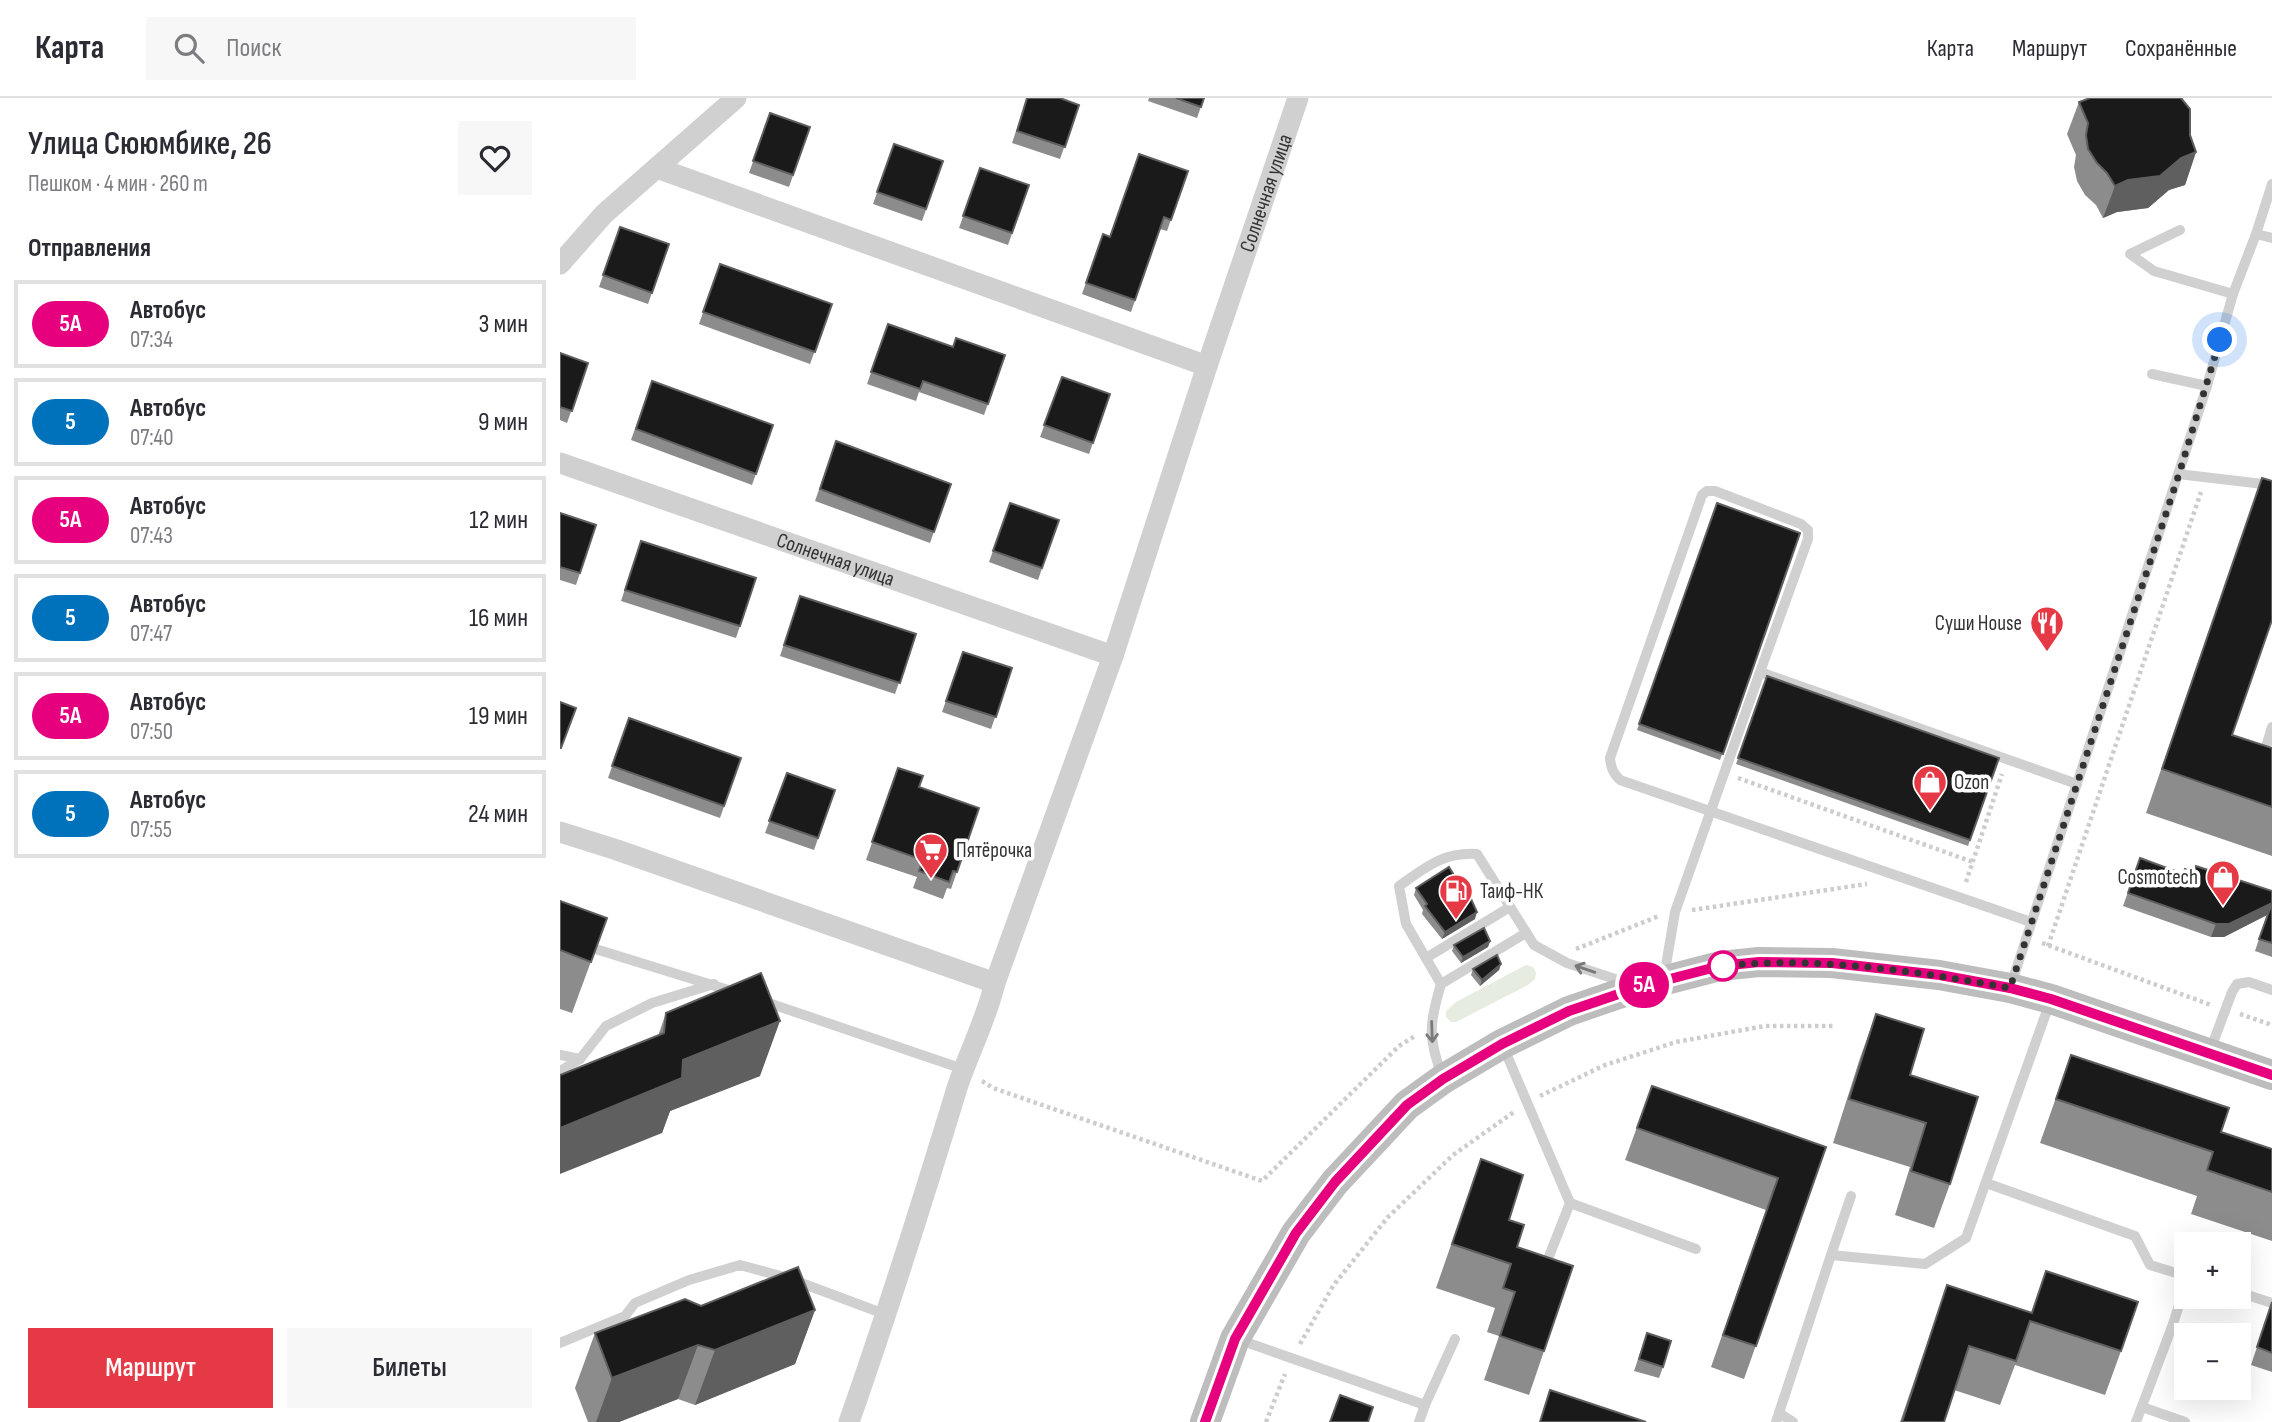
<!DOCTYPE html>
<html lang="ru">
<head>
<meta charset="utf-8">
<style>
  :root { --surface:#fff; --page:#f7f7f7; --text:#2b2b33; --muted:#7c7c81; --line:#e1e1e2; --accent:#e63946 }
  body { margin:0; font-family:"Sofia Sans Condensed",sans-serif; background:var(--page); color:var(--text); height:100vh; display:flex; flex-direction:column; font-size:26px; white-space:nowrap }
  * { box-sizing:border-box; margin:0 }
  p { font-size:23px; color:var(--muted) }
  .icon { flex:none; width:38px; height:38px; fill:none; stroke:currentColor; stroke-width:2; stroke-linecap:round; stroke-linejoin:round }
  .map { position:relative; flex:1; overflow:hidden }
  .side { display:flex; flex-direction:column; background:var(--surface); width:560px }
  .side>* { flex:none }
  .badge { padding:0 14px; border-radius:23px; font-size:24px; line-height:46px }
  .buttons { position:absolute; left:1614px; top:1134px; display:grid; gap:14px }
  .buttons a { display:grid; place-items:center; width:77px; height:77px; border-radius:0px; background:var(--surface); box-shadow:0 7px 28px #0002; font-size:35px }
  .you { position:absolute; width:35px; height:35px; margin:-18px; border:5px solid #fff; border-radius:50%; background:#1a73e8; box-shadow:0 0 0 10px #1a73e833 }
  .map>.badge { position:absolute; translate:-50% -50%; box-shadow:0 0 0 4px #fff }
  h2 { padding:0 28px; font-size:26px; line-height:63px }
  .round { display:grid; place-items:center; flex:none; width:74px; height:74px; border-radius:0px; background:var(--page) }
  .headline { display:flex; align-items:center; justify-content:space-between; height:119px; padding:0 28px }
  h1 { font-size:33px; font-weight:600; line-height:52px }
  .cta { display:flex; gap:14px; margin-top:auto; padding:14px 28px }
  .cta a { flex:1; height:80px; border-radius:0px; background:var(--accent); color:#fff; font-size:28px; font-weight:600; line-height:80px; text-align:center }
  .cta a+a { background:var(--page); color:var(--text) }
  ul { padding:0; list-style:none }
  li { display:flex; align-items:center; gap:21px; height:88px; margin:0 14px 10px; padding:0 14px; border:4px solid var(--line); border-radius:0px }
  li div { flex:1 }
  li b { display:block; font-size:26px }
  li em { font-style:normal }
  li .badge { min-width:77px; font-weight:700; text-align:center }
  header { display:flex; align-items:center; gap:42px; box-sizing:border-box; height:98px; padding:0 35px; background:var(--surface); border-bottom:2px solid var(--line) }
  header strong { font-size:33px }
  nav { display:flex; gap:38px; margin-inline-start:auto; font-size:24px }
  .search { width:490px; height:63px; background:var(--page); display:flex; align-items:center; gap:18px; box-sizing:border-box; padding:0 24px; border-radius:0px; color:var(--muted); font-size:26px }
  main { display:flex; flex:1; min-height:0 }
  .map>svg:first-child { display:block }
  .green { fill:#e6ecdf }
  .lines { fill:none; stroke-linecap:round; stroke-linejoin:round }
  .path { stroke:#cdcdcd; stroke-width:4.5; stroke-dasharray:3.5 3.5; stroke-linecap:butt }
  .lane { stroke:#d0d0d0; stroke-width:10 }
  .street { stroke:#d0d0d0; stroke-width:21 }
  .secondary { stroke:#bdbdbd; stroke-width:30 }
  .wall { fill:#8c8c8c }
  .shaded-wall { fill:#5f5f5f }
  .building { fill:#1a1a1a; stroke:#5f5f5f; stroke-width:2 }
  .oneway { stroke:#7a7a7a }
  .line-casing { stroke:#fff; stroke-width:16 }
  .line { stroke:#e6007e; stroke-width:10 }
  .walk { stroke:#333; stroke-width:7; stroke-dasharray:0 12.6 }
  .stop-dot { fill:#fff; stroke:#e6007e; stroke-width:3.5 }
  .labels { text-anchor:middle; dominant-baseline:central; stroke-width:7; stroke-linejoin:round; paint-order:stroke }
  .street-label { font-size:21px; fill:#333; stroke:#fff }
  .poi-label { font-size:21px; fill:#333; stroke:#fff; text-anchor:start }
</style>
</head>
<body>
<header>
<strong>Карта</strong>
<div class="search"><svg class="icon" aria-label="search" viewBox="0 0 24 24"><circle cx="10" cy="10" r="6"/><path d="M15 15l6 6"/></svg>Поиск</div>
<nav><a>Карта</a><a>Маршрут</a><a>Сохранённые</a></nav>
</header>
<main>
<section class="side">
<div class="headline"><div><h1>Улица Сююмбике, 26</h1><p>Пешком · 4 мин · 260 m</p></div><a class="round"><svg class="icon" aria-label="heart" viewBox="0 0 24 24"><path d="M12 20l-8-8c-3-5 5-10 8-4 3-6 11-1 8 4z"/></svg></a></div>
<h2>Отправления</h2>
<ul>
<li><span class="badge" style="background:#e6007e;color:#fff">5А</span><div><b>Автобус</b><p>07:34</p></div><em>3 мин</em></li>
<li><span class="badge" style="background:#0072bc;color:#fff">5</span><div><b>Автобус</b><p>07:40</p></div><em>9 мин</em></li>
<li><span class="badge" style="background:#e6007e;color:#fff">5А</span><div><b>Автобус</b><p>07:43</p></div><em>12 мин</em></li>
<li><span class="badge" style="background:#0072bc;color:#fff">5</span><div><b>Автобус</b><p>07:47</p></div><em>16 мин</em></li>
<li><span class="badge" style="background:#e6007e;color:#fff">5А</span><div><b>Автобус</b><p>07:50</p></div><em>19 мин</em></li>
<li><span class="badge" style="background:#0072bc;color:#fff">5</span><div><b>Автобус</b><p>07:55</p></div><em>24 мин</em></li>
</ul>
<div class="cta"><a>Маршрут</a><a>Билеты</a></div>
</section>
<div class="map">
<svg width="1712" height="1324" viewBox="0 0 1712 1324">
  <rect width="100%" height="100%" fill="#fff"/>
  <polygon class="green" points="966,867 973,869 976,875 975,881 968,887 896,924 891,924 886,919 886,913 896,904"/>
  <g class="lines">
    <g class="path">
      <polyline points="1178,680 1413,764"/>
      <polyline points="1406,784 1442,676"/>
      <polyline points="1132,812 1307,786"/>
      <polyline points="1482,845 1651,907"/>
      <polyline points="1488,848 1641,394"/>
      <polyline points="1016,851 1099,818"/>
      <polyline points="1680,916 1712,927"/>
      <polyline points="422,983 433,990 702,1083 839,948 855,938"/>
      <polyline points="980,998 1045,967 1116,944 1205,928 1274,928"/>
      <polyline points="740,1246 773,1188 828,1119 893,1057 954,1014"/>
      <polyline points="706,1324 725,1276"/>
    </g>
    <g class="lane">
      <polyline points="1620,132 1570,156 1594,173 1673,196"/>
      <polyline points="1696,136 1712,140"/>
      <polyline points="1592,276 1647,288"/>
      <polyline points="1618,376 1712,387"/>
      <path d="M1200 574 1248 441V432L1241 426 1155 393H1147L1142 397 1050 660C1051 670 1053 675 1060 682L1471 824"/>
      <polyline points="1712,629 1701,666 1712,670"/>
      <polyline points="0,840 178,895"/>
      <polyline points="866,860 950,809"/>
      <polyline points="1104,879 1115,814 1200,574 1517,686"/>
      <path d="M881 886 846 826 839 788C866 769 883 754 917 756L974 847 1007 865 1070 886"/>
      <polyline points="1451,887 1647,288 1673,196 1696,136 1712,86"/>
      <polyline points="200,902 403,971"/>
      <polyline points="943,948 1010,1105 1136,1151"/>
      <polyline points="1650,953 1672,894 1677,886 1689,884 1712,892"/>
      <polyline points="0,957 20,961"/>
      <polyline points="0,973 20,961 46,928 92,905 154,886"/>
      <path d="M882 978C868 939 869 926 881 886L966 835"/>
      <polyline points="1426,1085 1575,1138 1590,1167 1626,1178"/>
      <polyline points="1271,1157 1291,1098"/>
      <polyline points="984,1171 1010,1105"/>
      <polyline points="1678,1194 1712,1205"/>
      <polyline points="677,1241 865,1307 859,1324"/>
      <polyline points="0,1245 65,1218 75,1205 129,1182 180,1167 228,1180 327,1217"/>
      <polyline points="865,1307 895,1241"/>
      <polyline points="1582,1309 1625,1324"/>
      <polyline points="1219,1315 1233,1324"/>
      <polyline points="1216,1324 1271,1157 1365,1166 1406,1140 1490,904"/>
      <polyline points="1576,1324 1613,1226 1626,1185"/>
    </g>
    <g class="street">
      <polyline points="97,70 647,268"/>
      <polyline points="0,166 44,116 176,0"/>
      <path id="s1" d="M0 365 553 558"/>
      <polyline points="0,734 57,752 435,885"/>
      <path id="s2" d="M289 1324C328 1213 363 1102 397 990 409 954 426 922 435 885L553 558 647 268 738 0"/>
    </g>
    <polyline class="secondary" points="645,1324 675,1241 736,1135 775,1084 847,1007 883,981 942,946 1009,913 1079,889 1160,868 1199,864 1272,865 1379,877 1450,890 1491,901 1712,977"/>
  </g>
  <g class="wall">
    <polygon points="467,0 519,7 500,61 452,45"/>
    <polygon points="589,0 644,0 637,20 588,3"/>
    <polygon points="1519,4 1630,37 1636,54 1625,87 1609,92 1588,110 1557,114 1543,120 1536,107 1525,97 1517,83 1514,69 1516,57 1507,36"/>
    <polygon points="210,15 250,29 229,89 189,75"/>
    <polygon points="334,46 383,63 362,123 313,106"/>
    <polygon points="420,70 469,87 448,147 399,130"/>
    <polygon points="628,73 607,133 600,131 571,214 522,196 543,136 550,139"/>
    <polygon points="60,129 109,146 88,206 39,189"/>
    <polygon points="160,166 272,206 250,266 139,226"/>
    <polygon points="328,226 393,249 445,257 424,317 359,294 356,303 307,286"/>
    <polygon points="0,255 28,265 7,325 0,322"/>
    <polygon points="502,279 550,296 529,356 480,339"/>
    <polygon points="92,283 213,327 192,387 71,342"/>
    <polygon points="276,343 391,386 370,445 255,403"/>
    <polygon points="1702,380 1672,637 1712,650 1712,758 1586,715"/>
    <polygon points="450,405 499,422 478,482 429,464"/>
    <polygon points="1157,405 1240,435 1160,662 1077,632"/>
    <polygon points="0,415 36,427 16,487 0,482"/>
    <polygon points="81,443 196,480 176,540 61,503"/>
    <polygon points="240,498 356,536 335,596 220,558"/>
    <polygon points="403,554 452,570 431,631 382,614"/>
    <polygon points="1207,578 1439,660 1408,748 1176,666"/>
    <polygon points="69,620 181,660 160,720 48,680"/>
    <polygon points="338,670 359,689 419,710 391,791 387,790 383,801 353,790 357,779 306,762"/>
    <polygon points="227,675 275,692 254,752 205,735"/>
    <polygon points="1580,760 1623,776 1634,774 1712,793 1712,859 1695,853 1707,817 1664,839 1651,839 1563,808"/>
    <polygon points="856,790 915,821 882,841 862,816 863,812 854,797"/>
    <polygon points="0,803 47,820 12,915 0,911"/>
    <polygon points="930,843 928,849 901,865 892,853 894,847"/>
    <polygon points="941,866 939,872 920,888 911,877 913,871"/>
    <polygon points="106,915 200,978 110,1013 102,1035 98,938"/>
    <polygon points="1316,916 1350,977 1390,1086 1374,1130 1335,1117 1350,1069 1273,1045 1300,960"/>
    <polygon points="1511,957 1661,1034 1712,1051 1712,1143 1631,1116 1637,1098 1480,1045"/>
    <polygon points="1092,988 1266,1049 1184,1281 1151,1269 1206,1112 1065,1062"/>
    <polygon points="921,1061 949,1122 984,1253 969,1297 924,1282 939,1238 927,1234 935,1210 876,1190"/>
    <polygon points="1486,1173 1561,1253 1545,1297 1455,1267 1440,1307 1394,1292 1384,1324 1340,1324 1387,1187 1471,1215"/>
    <polygon points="1712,1204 1712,1274 1691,1267"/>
    <polygon points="141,1208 255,1212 235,1266 135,1307 118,1301 59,1324 28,1324 15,1290 35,1235"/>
    <polygon points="1087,1235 1103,1269 1099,1280 1074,1273"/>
  </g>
  <g class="shaded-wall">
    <polygon points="1636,54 1625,87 1609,92 1588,110 1557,114 1543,120 1555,88"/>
    <polygon points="1712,805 1707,817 1664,839 1651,839 1656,826"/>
    <polygon points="917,814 915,821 882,841 885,834"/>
    <polygon points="930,843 928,849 901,865 903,859"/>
    <polygon points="941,866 939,872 920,888 922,882"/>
    <polygon points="220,923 200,978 110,1013 102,1035 0,1076 0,1030 123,962"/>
    <polygon points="255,1212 235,1266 135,1307 155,1252"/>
    <polygon points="138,1247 118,1301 59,1324 36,1324 52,1280"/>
  </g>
  <g class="building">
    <polygon points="467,0 500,0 519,7 505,49 457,33"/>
    <polygon points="616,0 644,0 641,9"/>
    <polygon points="1530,0 1621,0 1630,11 1630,37 1636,54 1621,60 1600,78 1568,82 1555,88 1547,75 1537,65 1528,51 1526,37 1528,25 1519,4"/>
    <polygon points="210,15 250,29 233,77 193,63"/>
    <polygon points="334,46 383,63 366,111 317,94"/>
    <polygon points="579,56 628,73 611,122 604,119 575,202 526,185 543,136 550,139"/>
    <polygon points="420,70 469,87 452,135 403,118"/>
    <polygon points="60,129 109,146 92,195 43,177"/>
    <polygon points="160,166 272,206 255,254 143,214"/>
    <polygon points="328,226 393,249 396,240 445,257 428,306 363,283 360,291 311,274"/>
    <polygon points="0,255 28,265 12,313 0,309"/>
    <polygon points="502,279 550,296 533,345 484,327"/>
    <polygon points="92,283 213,327 196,376 76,331"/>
    <polygon points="276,343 391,386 374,434 260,391"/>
    <polygon points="1702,380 1712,383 1712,522 1672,637 1712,650 1712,709 1602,671"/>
    <polygon points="450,405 499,422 482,470 433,453"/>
    <polygon points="1157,405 1240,435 1163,656 1079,626"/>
    <polygon points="0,415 36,427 20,475 0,469"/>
    <polygon points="81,443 196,480 180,528 65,492"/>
    <polygon points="240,498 356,536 340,585 224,547"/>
    <polygon points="403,554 452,570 436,619 386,603"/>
    <polygon points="1207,578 1439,660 1410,742 1178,660"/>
    <polygon points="0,604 16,610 1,650 0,650"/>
    <polygon points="69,620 181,660 164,708 52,668"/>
    <polygon points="338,670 363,678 359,689 419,710 397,774 393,773 389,784 359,773 363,762 312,744"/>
    <polygon points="227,675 275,692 258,740 209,723"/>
    <polygon points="1580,760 1623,776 1625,771 1634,774 1636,768 1712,793 1712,845 1699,841 1712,805 1669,826 1656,826 1568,795"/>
    <polygon points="889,769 899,785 903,783 917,814 885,834 865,808 867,806 856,790"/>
    <polygon points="0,803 47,820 31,864 0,852"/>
    <polygon points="924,830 930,843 903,859 894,847"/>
    <polygon points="937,857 941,866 922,882 913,871"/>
    <polygon points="201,875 220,923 123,962 122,980 0,1030 0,977 104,935 106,915"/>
    <polygon points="1316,916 1364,931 1350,977 1418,999 1390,1086 1351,1073 1366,1025 1289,1001"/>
    <polygon points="1511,957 1669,1010 1661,1034 1712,1051 1712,1094 1647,1072 1653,1054 1496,1001"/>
    <polygon points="1092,988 1266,1049 1196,1248 1163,1237 1218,1080 1077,1030"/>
    <polygon points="921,1061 963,1077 949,1122 964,1127 957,1149 1013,1168 984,1253 940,1238 955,1194 943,1190 951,1166 892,1146"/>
    <polygon points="238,1169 255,1212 155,1252 138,1247 52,1280 35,1235 125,1201 141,1208"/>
    <polygon points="1486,1173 1578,1204 1561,1253 1470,1223 1456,1263 1409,1248 1384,1324 1342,1324 1387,1187 1472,1215"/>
    <polygon points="1712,1204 1712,1255 1697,1249"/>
    <polygon points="1087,1235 1111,1243 1103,1269 1079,1261"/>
    <polygon points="990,1292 1086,1324 980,1324"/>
    <polygon points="780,1297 813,1309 808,1324 770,1324"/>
  </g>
  <defs><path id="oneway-shaft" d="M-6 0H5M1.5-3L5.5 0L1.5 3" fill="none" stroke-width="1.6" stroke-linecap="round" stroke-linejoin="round" transform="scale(1.75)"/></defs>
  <g class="oneway">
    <use href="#oneway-shaft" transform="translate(1025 871) rotate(-161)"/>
    <use href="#oneway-shaft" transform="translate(872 934) rotate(88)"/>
  </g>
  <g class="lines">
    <g class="line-casing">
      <polyline id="line" points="645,1324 675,1241 736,1135 775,1084 847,1007 883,981 942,946 1009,913 1079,889 1160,868 1199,864 1272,865 1380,877 1450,890 1491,901 1712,977"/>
    </g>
    <use href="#line" class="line"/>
    <path class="walk" d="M1163 868H1160C1258 858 1354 873 1450 890L1619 376 1660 242"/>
  </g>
  <defs>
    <g id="restaurant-pin" transform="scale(1.75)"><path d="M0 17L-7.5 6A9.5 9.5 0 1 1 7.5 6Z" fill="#e63946" stroke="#fff"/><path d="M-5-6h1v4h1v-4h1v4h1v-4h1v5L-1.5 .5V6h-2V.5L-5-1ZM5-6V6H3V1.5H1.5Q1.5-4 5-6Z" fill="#fff"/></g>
    <g id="shop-pin" transform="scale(1.75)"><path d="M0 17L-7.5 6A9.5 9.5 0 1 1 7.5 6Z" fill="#e63946" stroke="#fff"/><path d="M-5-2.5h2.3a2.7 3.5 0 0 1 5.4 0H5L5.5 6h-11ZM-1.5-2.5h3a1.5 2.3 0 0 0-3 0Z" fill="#fff"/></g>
    <g id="supermarket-pin" transform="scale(1.75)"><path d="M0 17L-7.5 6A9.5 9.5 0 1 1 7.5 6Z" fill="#e63946" stroke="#fff"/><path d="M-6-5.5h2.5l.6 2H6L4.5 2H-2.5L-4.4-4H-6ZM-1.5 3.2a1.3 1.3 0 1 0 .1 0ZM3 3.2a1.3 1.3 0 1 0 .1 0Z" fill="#fff"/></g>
    <g id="fuel-pin" transform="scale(1.75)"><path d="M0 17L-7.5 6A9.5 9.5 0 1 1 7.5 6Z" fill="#e63946" stroke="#fff"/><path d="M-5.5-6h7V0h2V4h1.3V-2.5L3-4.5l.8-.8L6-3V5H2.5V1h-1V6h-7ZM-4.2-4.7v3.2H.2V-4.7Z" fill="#fff"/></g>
  </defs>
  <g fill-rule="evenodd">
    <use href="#restaurant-pin" x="1487" y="525"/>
    <use href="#shop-pin" x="1370" y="684"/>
    <use href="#supermarket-pin" x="371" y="752"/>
    <use href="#shop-pin" x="1663" y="779"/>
    <use href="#fuel-pin" x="896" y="793"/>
  </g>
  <circle class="stop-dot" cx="1163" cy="868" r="14"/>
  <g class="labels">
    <g class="street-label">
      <text stroke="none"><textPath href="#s2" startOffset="1298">Солнечная улица</textPath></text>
      <text stroke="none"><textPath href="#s1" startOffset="292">Солнечная улица</textPath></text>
    </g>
    <g class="poi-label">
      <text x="1462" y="525" text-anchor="end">Суши House</text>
      <text x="1394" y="684">Ozon</text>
      <text x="396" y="752">Пятёрочка</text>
      <text x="1638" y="779" text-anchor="end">Cosmotech</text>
      <text x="920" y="793">Таиф-НК</text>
    </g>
  </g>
</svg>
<div class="buttons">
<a>+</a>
<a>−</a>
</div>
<div class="you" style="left:1660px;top:242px"></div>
<b class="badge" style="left:1084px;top:887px;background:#e6007e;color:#fff">5А</b>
</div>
</main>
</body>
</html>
